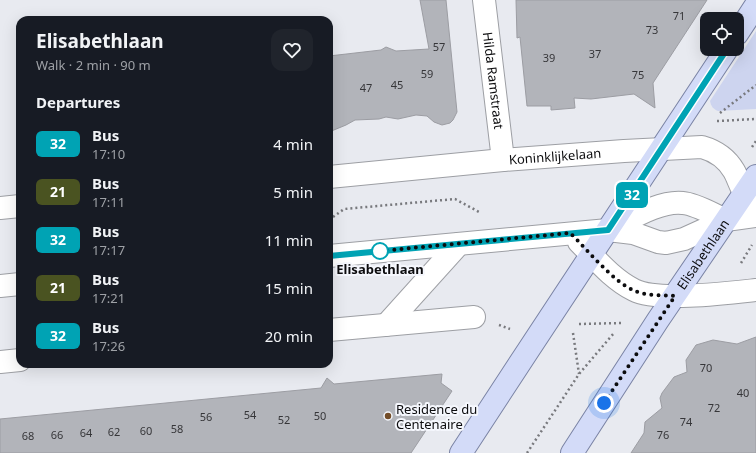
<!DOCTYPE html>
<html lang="en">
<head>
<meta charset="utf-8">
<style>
  :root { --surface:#171b24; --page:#20242c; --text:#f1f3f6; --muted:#9ea1a6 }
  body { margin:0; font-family:"Noto Sans",sans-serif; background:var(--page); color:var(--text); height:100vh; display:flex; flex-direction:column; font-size:15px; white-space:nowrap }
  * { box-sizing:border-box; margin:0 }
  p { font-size:13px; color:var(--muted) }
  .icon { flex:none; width:22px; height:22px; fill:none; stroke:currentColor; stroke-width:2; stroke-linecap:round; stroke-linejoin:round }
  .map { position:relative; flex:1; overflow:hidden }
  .details { position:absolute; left:16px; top:16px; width:317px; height:352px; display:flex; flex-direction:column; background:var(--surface); border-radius:12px; box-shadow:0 4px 16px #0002 }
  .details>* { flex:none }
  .badge { padding:0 8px; border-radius:6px; font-size:14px; line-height:26px }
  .controls { position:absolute; left:700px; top:12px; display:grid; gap:8px }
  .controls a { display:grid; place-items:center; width:44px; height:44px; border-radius:8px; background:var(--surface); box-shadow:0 4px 16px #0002; font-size:20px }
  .you { position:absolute; width:20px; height:20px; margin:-10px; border:3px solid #fff; border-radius:50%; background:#1a73e8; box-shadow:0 0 0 6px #1a73e833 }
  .map>.badge { position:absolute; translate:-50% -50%; box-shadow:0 0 0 2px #fff }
  h2 { padding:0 20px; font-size:15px; line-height:36px }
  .round { display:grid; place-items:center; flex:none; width:42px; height:42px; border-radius:12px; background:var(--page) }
  .headline { display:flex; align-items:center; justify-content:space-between; height:68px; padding:0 20px }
  h1 { font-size:19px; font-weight:700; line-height:30px }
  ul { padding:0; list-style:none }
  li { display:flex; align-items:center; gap:12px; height:48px; padding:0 20px }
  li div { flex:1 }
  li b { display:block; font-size:15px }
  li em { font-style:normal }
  li .badge { min-width:44px; font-weight:700; text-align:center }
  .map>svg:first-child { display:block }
  .green { fill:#cdd4ef }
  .building { fill:#b2b4ba; stroke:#9c9da3 }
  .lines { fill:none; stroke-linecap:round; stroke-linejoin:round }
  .minor-casing { stroke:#9d9fa4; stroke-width:24 }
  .major-casing { stroke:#7a83a4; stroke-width:24 }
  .path { stroke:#78797d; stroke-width:2.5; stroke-dasharray:2 3; stroke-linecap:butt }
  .minor { stroke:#fff; stroke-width:22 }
  .major { stroke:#d3dbf8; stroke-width:22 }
  .line-casing { stroke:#fff; stroke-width:9 }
  .line { stroke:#00a3b4; stroke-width:6 }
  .walk { stroke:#0c0c0e; stroke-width:4; stroke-dasharray:0 7.2 }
  .stop-dot { fill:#fff; stroke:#00a3b4; stroke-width:2 }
  .poi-dot { fill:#734d29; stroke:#f5f7fd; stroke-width:1.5 }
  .labels { text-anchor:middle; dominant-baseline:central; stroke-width:4; stroke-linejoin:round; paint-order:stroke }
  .number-label { font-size:11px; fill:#363639 }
  .street-label { font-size:13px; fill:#0c0c0e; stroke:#f5f7fd }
  .stop-label { font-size:13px; font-weight:bold; fill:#0c0c0e; stroke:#f5f7fd }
  .poi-label { font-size:13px; fill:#0c0c0e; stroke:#f5f7fd; text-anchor:start }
</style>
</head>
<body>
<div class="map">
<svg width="756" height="453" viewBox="0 0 756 453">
  <rect width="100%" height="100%" fill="#e8eaf0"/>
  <path class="green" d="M756 31V109L718 111C713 109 711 106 710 101Z"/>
  <g class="building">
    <polygon points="420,0 446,0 457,112 453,120 450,123 442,125 434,122 427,116 416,115 398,119 386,117 379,119 355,120 346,125 329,132 329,56 381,50 386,47 396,51 429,49"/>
    <polygon points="516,0 707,0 653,83 655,108 634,94 591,99 574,98 575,108 551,110 551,106 527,106 520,37 517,38"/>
    <polygon points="756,337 756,453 631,453 644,433 645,422 662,408 660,398 662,393 674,377 687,372 686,360 696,345 713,340 737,344"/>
    <polygon points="442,374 441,383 452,391 411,453 0,453 0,419 321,388 327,378 334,384"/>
  </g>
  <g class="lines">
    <g class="minor-casing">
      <g id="minor">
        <path id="s1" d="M484 0 503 160"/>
        <path id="s2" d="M329 177 503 160 624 151 702 147C716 151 727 159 734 171 738 178 740 186 744 192 746 196 752 199 756 202"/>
        <polyline points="0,208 20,206"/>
        <path d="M608 230C629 220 660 200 683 203 696 204 714 215 726 220"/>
        <path d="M579 242C596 259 612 279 634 290 657 302 729 293 756 290"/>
        <polyline points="329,256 608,230 633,233 658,242 666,243 684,239 726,220 756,216"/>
        <polyline points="0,286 20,284"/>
        <polyline points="386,325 459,244"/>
        <polyline points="329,330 474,317"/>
        <polyline points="0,362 20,360"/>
      </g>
    </g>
    <g class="major-casing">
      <g id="major">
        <polyline points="737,34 756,5"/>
        <path d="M461 453C549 318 638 184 727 49"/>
        <path id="s3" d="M572 453 658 320 756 176"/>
      </g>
    </g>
    <g class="path">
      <polyline points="720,113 756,85"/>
      <polyline points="717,121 756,119"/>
      <polyline points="752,147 756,141"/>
      <polyline points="329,220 344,209 455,199 481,213"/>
      <polyline points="741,263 752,245"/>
      <polyline points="579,324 622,323"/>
      <polyline points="499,325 510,329"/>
      <polyline points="573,333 579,374"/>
      <polyline points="527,453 579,374 614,333"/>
    </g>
    <use href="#minor" class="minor"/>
    <use href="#major" class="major"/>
  </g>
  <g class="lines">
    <g class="line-casing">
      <polyline id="line" points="329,256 608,230 727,49"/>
    </g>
    <use href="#line" class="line"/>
    <path class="walk" d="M380 251 570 233C588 250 613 282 635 291 647 296 662 295 675 296L604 403"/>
  </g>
  <circle class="stop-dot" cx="380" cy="251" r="8"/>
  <circle class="poi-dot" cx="388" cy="416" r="4"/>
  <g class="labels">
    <g class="number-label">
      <text x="679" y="15">71</text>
      <text x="652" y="29">73</text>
      <text x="439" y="46">57</text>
      <text x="595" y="53">37</text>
      <text x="549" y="57">39</text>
      <text x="427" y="73">59</text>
      <text x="638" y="74">75</text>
      <text x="397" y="84">45</text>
      <text x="366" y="87">47</text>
      <text x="706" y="367">70</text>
      <text x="743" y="392">40</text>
      <text x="714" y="407">72</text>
      <text x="250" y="414">54</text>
      <text x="320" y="415">50</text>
      <text x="206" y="416">56</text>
      <text x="284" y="419">52</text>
      <text x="686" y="421">74</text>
      <text x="177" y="428">58</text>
      <text x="146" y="430">60</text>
      <text x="114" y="431">62</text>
      <text x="86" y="432">64</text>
      <text x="57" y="434">66</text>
      <text x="663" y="434">76</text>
      <text x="28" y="435">68</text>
    </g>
    <g class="street-label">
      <text stroke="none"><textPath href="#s1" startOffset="81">Hilda Ramstraat</textPath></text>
      <text stroke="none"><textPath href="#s2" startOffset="227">Koninklijkelaan</textPath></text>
      <text stroke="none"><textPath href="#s3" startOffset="238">Elisabethlaan</textPath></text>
    </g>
    <g class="stop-label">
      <text x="380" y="269">Elisabethlaan</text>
    </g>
    <g class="poi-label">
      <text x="396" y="409">Residence du<tspan x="396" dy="15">Centenaire</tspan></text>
    </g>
  </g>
</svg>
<div class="controls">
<a><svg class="icon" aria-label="locate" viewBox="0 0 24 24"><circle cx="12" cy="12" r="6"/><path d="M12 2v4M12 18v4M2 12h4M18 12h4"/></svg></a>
</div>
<div class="you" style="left:604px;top:403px"></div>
<b class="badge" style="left:632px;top:195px;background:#00a3b4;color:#fff">32</b>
<section class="details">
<div class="headline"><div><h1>Elisabethlaan</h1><p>Walk · 2 min · 90 m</p></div><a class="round"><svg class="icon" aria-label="heart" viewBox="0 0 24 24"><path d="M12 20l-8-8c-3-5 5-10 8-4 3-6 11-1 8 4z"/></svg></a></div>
<h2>Departures</h2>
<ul>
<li><span class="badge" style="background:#00a3b4;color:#fff">32</span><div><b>Bus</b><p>17:10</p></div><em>4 min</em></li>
<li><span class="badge" style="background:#4a5321;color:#fff">21</span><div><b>Bus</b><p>17:11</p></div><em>5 min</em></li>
<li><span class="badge" style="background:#00a3b4;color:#fff">32</span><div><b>Bus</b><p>17:17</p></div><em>11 min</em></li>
<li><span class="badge" style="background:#4a5321;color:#fff">21</span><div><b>Bus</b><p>17:21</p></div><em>15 min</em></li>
<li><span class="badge" style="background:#00a3b4;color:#fff">32</span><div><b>Bus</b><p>17:26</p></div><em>20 min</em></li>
</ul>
</section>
</div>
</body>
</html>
